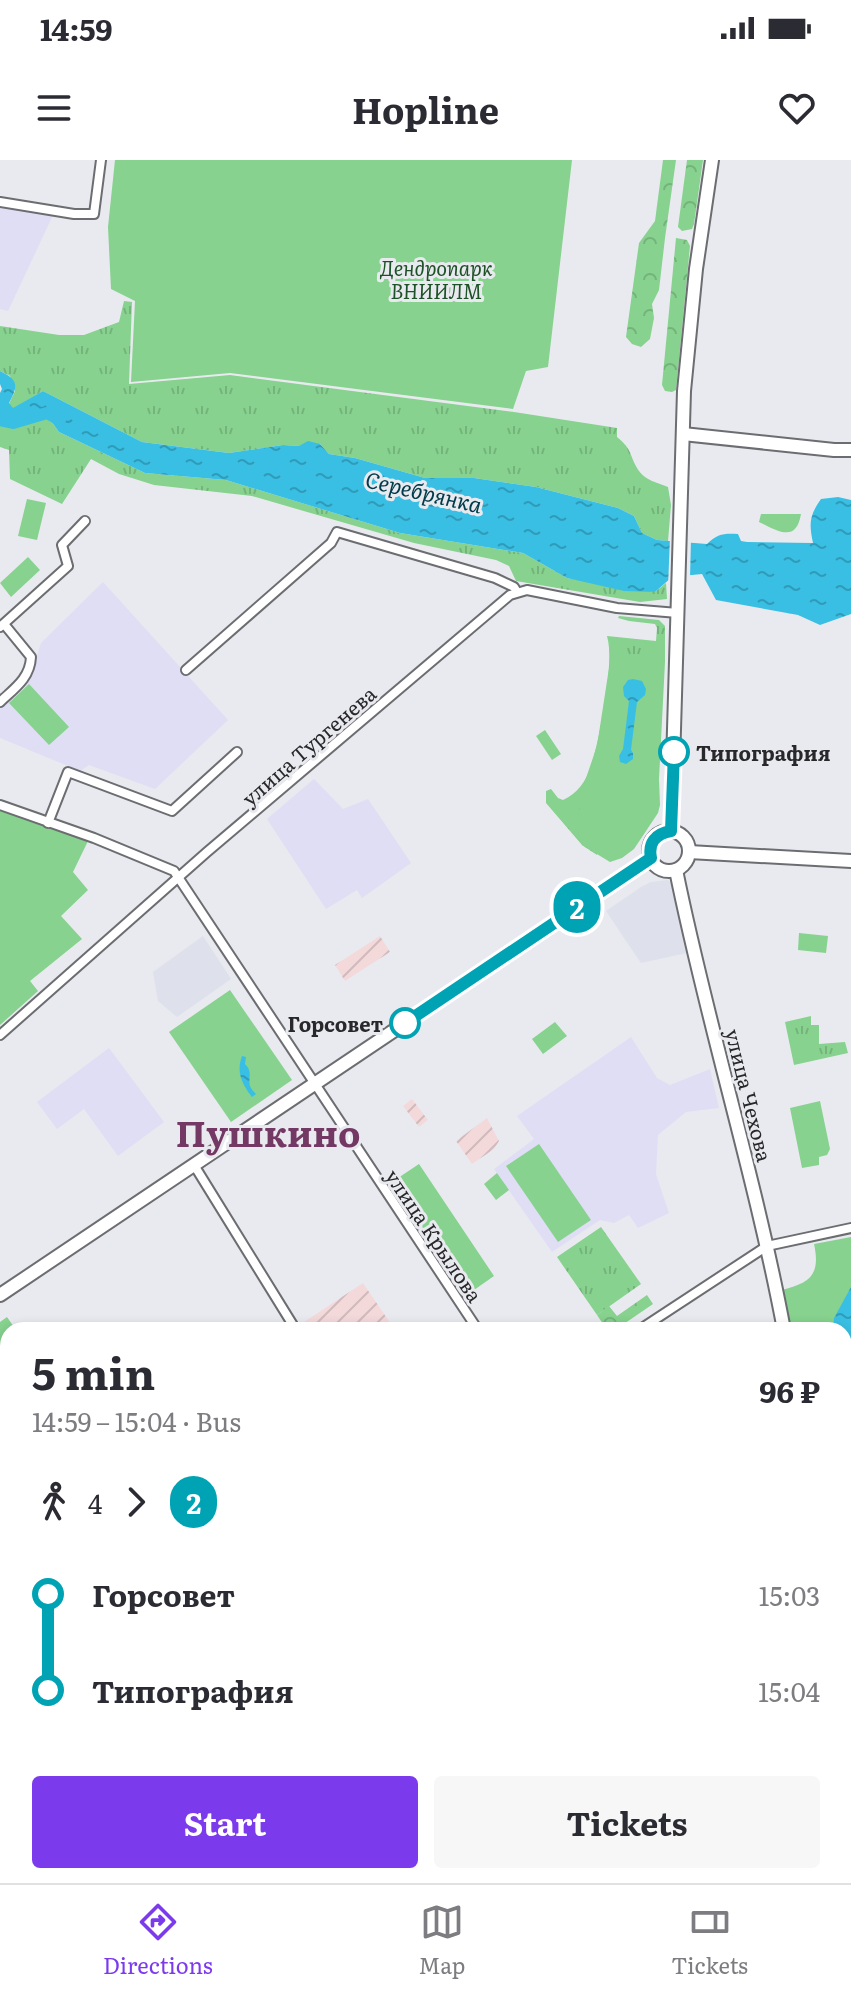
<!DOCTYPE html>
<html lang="en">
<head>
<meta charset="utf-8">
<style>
  :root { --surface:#fff; --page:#f7f7f7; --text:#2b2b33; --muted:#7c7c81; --line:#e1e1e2; --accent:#7c3aed }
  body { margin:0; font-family:Literata,serif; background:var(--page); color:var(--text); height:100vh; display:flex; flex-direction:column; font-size:30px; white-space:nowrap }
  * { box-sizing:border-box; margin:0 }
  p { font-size:26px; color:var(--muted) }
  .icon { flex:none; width:44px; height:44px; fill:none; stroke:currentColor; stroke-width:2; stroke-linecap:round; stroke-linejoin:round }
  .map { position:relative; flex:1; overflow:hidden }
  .side { position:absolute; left:0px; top:1162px; width:852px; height:562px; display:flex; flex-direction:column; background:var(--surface); border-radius:24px 24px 0 0; box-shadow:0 4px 12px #0003 }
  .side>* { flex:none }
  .badge { padding:0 16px; border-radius:26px; font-size:28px; line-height:52px }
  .map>.badge { position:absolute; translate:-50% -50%; box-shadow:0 0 0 4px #fff }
  .legs { display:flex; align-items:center; gap:12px; height:88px; padding:0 32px; font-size:26px }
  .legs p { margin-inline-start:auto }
  .summary { display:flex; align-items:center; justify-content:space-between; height:136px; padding:0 32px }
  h1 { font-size:44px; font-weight:700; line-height:60px }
  .cta { display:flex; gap:16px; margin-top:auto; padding:16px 32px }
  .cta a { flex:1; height:92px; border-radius:8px; background:var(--accent); color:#fff; font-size:32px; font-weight:700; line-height:92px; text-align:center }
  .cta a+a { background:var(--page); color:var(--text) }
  ul { padding:0 32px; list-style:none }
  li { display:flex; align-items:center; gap:28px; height:96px; font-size:30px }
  li i { display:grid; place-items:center; width:12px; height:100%; margin:0 10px; background:currentColor }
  li i::after { content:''; width:20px; height:20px; margin:-10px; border:6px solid; border-radius:50%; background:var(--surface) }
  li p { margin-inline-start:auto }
  li:first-child i { background:linear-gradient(#0000 50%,currentColor 0) }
  li:last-child i { background:linear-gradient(currentColor 50%,#0000 0) }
  .status { display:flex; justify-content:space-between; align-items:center; height:56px; padding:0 40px; background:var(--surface); direction:ltr }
  .status svg { height:22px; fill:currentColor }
  header { display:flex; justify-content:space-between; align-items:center; height:104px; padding:0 32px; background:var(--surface); font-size:36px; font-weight:700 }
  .tab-bar { display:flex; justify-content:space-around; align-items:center; height:112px; border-top:2px solid var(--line); background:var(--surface); font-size:22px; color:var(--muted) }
  .tab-bar a { display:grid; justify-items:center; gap:4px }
  .tab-bar .selected { color:var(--accent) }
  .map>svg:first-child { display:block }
  .built { fill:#dee0ec }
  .industrial { fill:url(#industrial-furrows) }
  .education { fill:#e0def4 }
  .grass { fill:url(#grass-tufts) }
  .forest { fill:url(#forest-crowns) }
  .park { fill:#86d28e }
  .garden { fill:url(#garden-furrows) }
  .water { fill:url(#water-ripples) }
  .pier { fill:#e9eaef }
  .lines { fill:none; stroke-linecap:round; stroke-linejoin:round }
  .river { stroke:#39bfe3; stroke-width:12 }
  .street-casing { stroke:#6c6d71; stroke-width:12 }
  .secondary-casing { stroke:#6c6d71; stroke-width:16 }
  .street { stroke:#fff; stroke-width:8 }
  .secondary { stroke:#fff; stroke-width:12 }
  .rail-casing { stroke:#535456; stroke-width:5 }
  .rail { stroke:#e9eaef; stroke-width:2; stroke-dasharray:6; stroke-linecap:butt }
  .line-1-casing { stroke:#fff; stroke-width:18 }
  .line-1 { stroke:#00a3b4; stroke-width:12 }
  .stop-1-dot { fill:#fff; stroke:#00a3b4; stroke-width:4 }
  .labels { text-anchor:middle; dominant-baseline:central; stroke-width:6; stroke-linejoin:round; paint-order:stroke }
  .park-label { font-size:20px; font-style:italic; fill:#1d5226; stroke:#e9eaef }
  .street-label { font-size:20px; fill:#28282a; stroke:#e9eaef }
  .stop-label { font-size:20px; font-weight:bold; fill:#28282a; stroke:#e9eaef; text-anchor:start }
  .water-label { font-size:22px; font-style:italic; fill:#003b49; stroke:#e9eaef }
  .town-label { font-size:36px; font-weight:bold; fill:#733863; stroke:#e9eaef }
</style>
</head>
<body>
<div class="status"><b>14:59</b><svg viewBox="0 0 49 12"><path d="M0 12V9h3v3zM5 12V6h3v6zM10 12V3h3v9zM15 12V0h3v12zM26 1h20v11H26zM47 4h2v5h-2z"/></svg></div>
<header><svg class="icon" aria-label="menu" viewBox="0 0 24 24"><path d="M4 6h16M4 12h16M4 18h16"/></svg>Hopline<svg class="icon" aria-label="heart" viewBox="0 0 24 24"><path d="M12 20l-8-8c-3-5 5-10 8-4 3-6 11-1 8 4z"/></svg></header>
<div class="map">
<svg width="851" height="1723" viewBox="0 0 851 1723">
  <defs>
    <pattern id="industrial-furrows" width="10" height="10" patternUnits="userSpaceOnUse" patternTransform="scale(2)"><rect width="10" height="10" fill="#f4d9db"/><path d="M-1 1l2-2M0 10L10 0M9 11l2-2" fill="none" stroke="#d1babc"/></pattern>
    <pattern id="grass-tufts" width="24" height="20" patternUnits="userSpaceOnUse" patternTransform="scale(2)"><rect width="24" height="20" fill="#86d28e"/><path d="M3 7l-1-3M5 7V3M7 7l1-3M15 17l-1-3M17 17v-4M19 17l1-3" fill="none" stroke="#74b47b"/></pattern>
    <pattern id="forest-crowns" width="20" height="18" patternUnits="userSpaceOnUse" patternTransform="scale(2)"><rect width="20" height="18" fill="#86d28e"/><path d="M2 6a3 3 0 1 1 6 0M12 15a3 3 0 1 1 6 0" fill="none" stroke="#74b47b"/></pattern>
    <pattern id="garden-furrows" width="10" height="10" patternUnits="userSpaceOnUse" patternTransform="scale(2)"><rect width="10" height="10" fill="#86d28e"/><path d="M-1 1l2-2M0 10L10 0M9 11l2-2" fill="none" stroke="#74b47b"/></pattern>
    <pattern id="water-ripples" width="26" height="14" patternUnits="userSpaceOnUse" patternTransform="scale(2)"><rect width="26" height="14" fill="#39bfe3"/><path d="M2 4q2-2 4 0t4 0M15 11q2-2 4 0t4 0" fill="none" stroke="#309bb8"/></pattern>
  </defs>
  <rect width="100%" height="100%" fill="#e9eaef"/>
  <g class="built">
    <polygon points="667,720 670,721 674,727 687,793 641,803 606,751 641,727 651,722"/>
    <polygon points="203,776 231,819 177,857 158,841 153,812"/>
  </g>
  <g class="industrial">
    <polygon points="380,776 390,792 345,821 335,805"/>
    <polygon points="412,939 428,960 419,967 403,946"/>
    <polygon points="487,958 499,981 494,989 472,1004 456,981"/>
    <polygon points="363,1123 395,1170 309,1170 304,1162"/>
    <polygon points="7,1285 8,1339 0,1346 0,1290"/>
    <polygon points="130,1716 176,1716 168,1723 136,1723"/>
  </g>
  <g class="education">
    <polygon points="0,47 53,55 8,151 0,149"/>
    <polygon points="103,422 228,560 155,629 89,605 80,611 0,578 0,549 2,545 30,518 41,483"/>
    <polygon points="314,619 343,649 368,639 411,703 362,738 357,730 326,749 267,659"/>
    <polygon points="631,877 657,918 670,925 710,909 719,948 686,952 658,975 656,1014 669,1053 638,1068 629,1055 614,1063 600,1060 552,1092 494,1009 534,979 517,956"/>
    <polygon points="109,888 164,962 118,996 84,949 57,969 37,942"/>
  </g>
  <g class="grass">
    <path d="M124 141 132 142 129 224 230 215 514 252 617 268V277C634 291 628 294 639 311 645 320 658 323 668 327L671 345 668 381 657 380 642 373 634 356 618 348 536 327 474 318H425L355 298 329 294 320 284 299 286 283 285 229 293 142 282 43 231 13 249 9 244 15 231 10 216 0 211V166L59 175H84L119 162Z"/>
    <polygon points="38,251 46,254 59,272 145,313 226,320 400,373 523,393 567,418 655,432 666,423 667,439 640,442 516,421 509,406 496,400 414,383 252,336 154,325 119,314 91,299 62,344 10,319 9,290 0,287 0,262 5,263"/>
    <path d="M619 456 659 460 665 466V502L613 542 592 603C600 576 615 502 607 476L656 481 657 468 655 464 629 461 618 458Z"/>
    <path d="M591 607 597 695 582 685 546 643V631L551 629 558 638 563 640C578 633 585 622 591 607Z"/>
    <polygon points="811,856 811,865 819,865 819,884 845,882 848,893 794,905 785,862"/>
    <polygon points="601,1067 641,1124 597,1155 557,1097"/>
  </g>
  <g class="forest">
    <polygon points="663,0 676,0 665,78 659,130 652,144 654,158 650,179 641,187 632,184 626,177 639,83 655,61"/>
    <polygon points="687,0 703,0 694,64 692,69 682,71 678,67"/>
    <polygon points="676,78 687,80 690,86 676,230 672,232 665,231 662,225"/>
    <polygon points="647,1135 653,1144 615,1170 607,1170 597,1155 609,1146 617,1156"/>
    <polygon points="844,1347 846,1351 848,1363 851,1365 851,1407 844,1410"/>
  </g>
  <g class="park">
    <polygon points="115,0 572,0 548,207 526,211 513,249 230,213 131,222 135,141 111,129 108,67"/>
    <polygon points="27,339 46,343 37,380 18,376"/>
    <path d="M761 354H801C796 384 777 370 759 362Z"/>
    <polygon points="28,397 40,410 11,437 0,423"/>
    <polygon points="611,495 665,502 659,619 660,645 658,653 634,689 622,698 610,702 582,685 576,665 585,621 597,586"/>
    <polygon points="29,524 69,567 49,585 9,543"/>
    <polygon points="545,570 561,594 552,600 536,576"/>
    <polygon points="0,648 88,681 73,712 88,730 61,756 82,779 30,821 38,831 0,865"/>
    <polygon points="799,773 828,776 826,793 798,790"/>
    <polygon points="230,830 292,920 231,962 169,872"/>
    <polygon points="555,862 567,876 543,894 532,879"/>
    <polygon points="820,941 830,989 827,995 819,997 819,1005 802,1008 790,948"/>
    <polygon points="539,984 591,1060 558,1082 506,1006"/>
    <polygon points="419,1004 494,1116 464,1137 389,1024"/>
    <polygon points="497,1013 509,1030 496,1040 484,1024"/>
    <path d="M851 1077V1318L844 1307V1170H790L782 1130C809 1123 821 1116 814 1084Z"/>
    <polygon points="7,1157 16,1170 8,1170 8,1241 3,1245 0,1240 0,1162"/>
  </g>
  <polygon class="garden" points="851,1532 851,1692 844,1678 844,1536"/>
  <g class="water">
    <path d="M0 211C19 220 18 226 9 243L13 248 43 231 142 282 229 293 283 285 299 286 308 281 320 284 329 294 355 298 425 318H474L536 327 618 348 634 356 642 373 657 380 707 384C717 374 724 373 738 374L741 381 747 382 813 383C809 364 809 356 821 339L838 337 851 340V454L820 465 798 455 716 440 702 414 672 417 655 432 624 431 567 418 523 393 400 373 226 320 145 313 59 272 46 254 38 251 5 263 0 262V233L2 229 0 224Z"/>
    <polygon points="633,519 642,521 646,529 645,535 637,542 631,590 633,593 633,599 626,604 620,602 619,596 623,589 629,541 624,536 623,527 628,520"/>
    <path d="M242 896 246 897 245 904C253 912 248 917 250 926 251 929 254 932 256 934L252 937C242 924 236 912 242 896Z"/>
    <polygon points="851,1127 851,1229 844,1220 844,1170 833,1170 834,1158"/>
  </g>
  <polygon class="pier" points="670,377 691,378 690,419 674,421 668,427"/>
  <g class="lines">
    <polyline class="river" points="0,260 13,263 47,253 60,260"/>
    <g class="street-casing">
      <g id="street">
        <polyline points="0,42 74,54 94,54 101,0"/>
        <polyline points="0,467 68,406 62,385 85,361"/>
        <polyline points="186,510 331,383 337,372 495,418 514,427 517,432"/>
        <path d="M0 542C15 528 30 518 31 497L4 464"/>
        <polyline points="0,645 94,678 174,711 478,1170"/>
        <polyline points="48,663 68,612 172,651 237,592"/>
        <polyline points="0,875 207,692 510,435 527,430 617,448 678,453"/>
        <polyline points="194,1005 296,1170"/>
        <polyline points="639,1170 767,1086 851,1068"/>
        <polyline points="844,1684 851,1697"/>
        <polyline points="712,1716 718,1723"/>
        <polyline points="541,1723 550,1716"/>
      </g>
    </g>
    <g class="secondary-casing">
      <g id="secondary">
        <polyline points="683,274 834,290 851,290"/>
        <polyline points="671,671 684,231 696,109 712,0"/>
        <circle cx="669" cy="691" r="20"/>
        <polyline points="689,692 851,701"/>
        <path d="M676 710C707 864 755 1015 784 1170"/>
        <polyline points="0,1135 651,698"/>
        <polyline points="0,1262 8,1275"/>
        <polyline points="844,1325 851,1337"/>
        <polyline points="0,1488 8,1485"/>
        <polyline points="844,1521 851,1517"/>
        <polyline points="226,1716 232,1723"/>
        <polyline points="300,1716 306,1723"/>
        <polyline points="176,1723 184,1716"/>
      </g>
    </g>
    <use href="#street" class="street"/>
    <use href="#secondary" class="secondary"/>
    <g class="rail-casing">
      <g id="rail">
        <polyline points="0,1346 8,1359"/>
        <polyline points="0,1409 8,1418"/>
        <polyline points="0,1430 8,1439"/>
        <polyline points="247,1716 253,1723"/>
        <polyline points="264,1716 270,1723"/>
      </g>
    </g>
    <use href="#rail" class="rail"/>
  </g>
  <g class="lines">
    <g class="line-1-casing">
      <path id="line-1" d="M405 863 651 698C648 683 655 674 671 671L674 592"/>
    </g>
    <use href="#line-1" class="line-1"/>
  </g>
  <g class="stop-1-dot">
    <circle cx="674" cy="592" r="14"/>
    <circle cx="405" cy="863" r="14"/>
  </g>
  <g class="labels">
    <g class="park-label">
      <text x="436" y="107">Дендропарк<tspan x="436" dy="23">ВНИИЛМ</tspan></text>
    </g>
    <g class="street-label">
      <text transform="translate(308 585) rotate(-41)">улица Тургенева</text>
      <text transform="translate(750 935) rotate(76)">улица Чехова</text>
      <text transform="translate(435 1075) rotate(56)">улица Крылова</text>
    </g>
    <g class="stop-label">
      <text x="696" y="592">Типография</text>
      <text x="383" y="863" text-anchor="end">Горсовет</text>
    </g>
    <g class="water-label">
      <text transform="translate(424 331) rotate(13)">Серебрянка</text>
    </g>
    <g class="town-label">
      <text x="268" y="971">Пушкино</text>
    </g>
  </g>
</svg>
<b class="badge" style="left:577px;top:747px;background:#00a3b4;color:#fff">2</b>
<section class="side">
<div class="summary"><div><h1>5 min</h1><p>14:59 – 15:04 · Bus</p></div><b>96 ₽</b></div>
<div class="legs"><svg class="icon" aria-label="walk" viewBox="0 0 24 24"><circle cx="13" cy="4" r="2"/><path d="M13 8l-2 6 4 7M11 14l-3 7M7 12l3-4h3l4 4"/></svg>4<svg class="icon" aria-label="forward" viewBox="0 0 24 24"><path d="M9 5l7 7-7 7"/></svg><b class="badge" style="background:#00a3b4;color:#fff">2</b></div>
<ul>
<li><i style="color:#00a3b4"></i><b>Горсовет</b><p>15:03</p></li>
<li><i style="color:#00a3b4"></i><b>Типография</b><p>15:04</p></li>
</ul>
<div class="cta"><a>Start</a><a>Tickets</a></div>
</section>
</div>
<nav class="tab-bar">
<a class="selected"><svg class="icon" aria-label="directions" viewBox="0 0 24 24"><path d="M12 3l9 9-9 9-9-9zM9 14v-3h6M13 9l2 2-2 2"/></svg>Directions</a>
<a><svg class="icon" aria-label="map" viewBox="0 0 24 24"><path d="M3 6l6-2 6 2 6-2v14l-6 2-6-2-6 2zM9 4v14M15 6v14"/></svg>Map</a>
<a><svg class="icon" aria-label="tickets" viewBox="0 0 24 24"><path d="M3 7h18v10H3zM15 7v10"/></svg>Tickets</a>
</nav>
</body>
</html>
